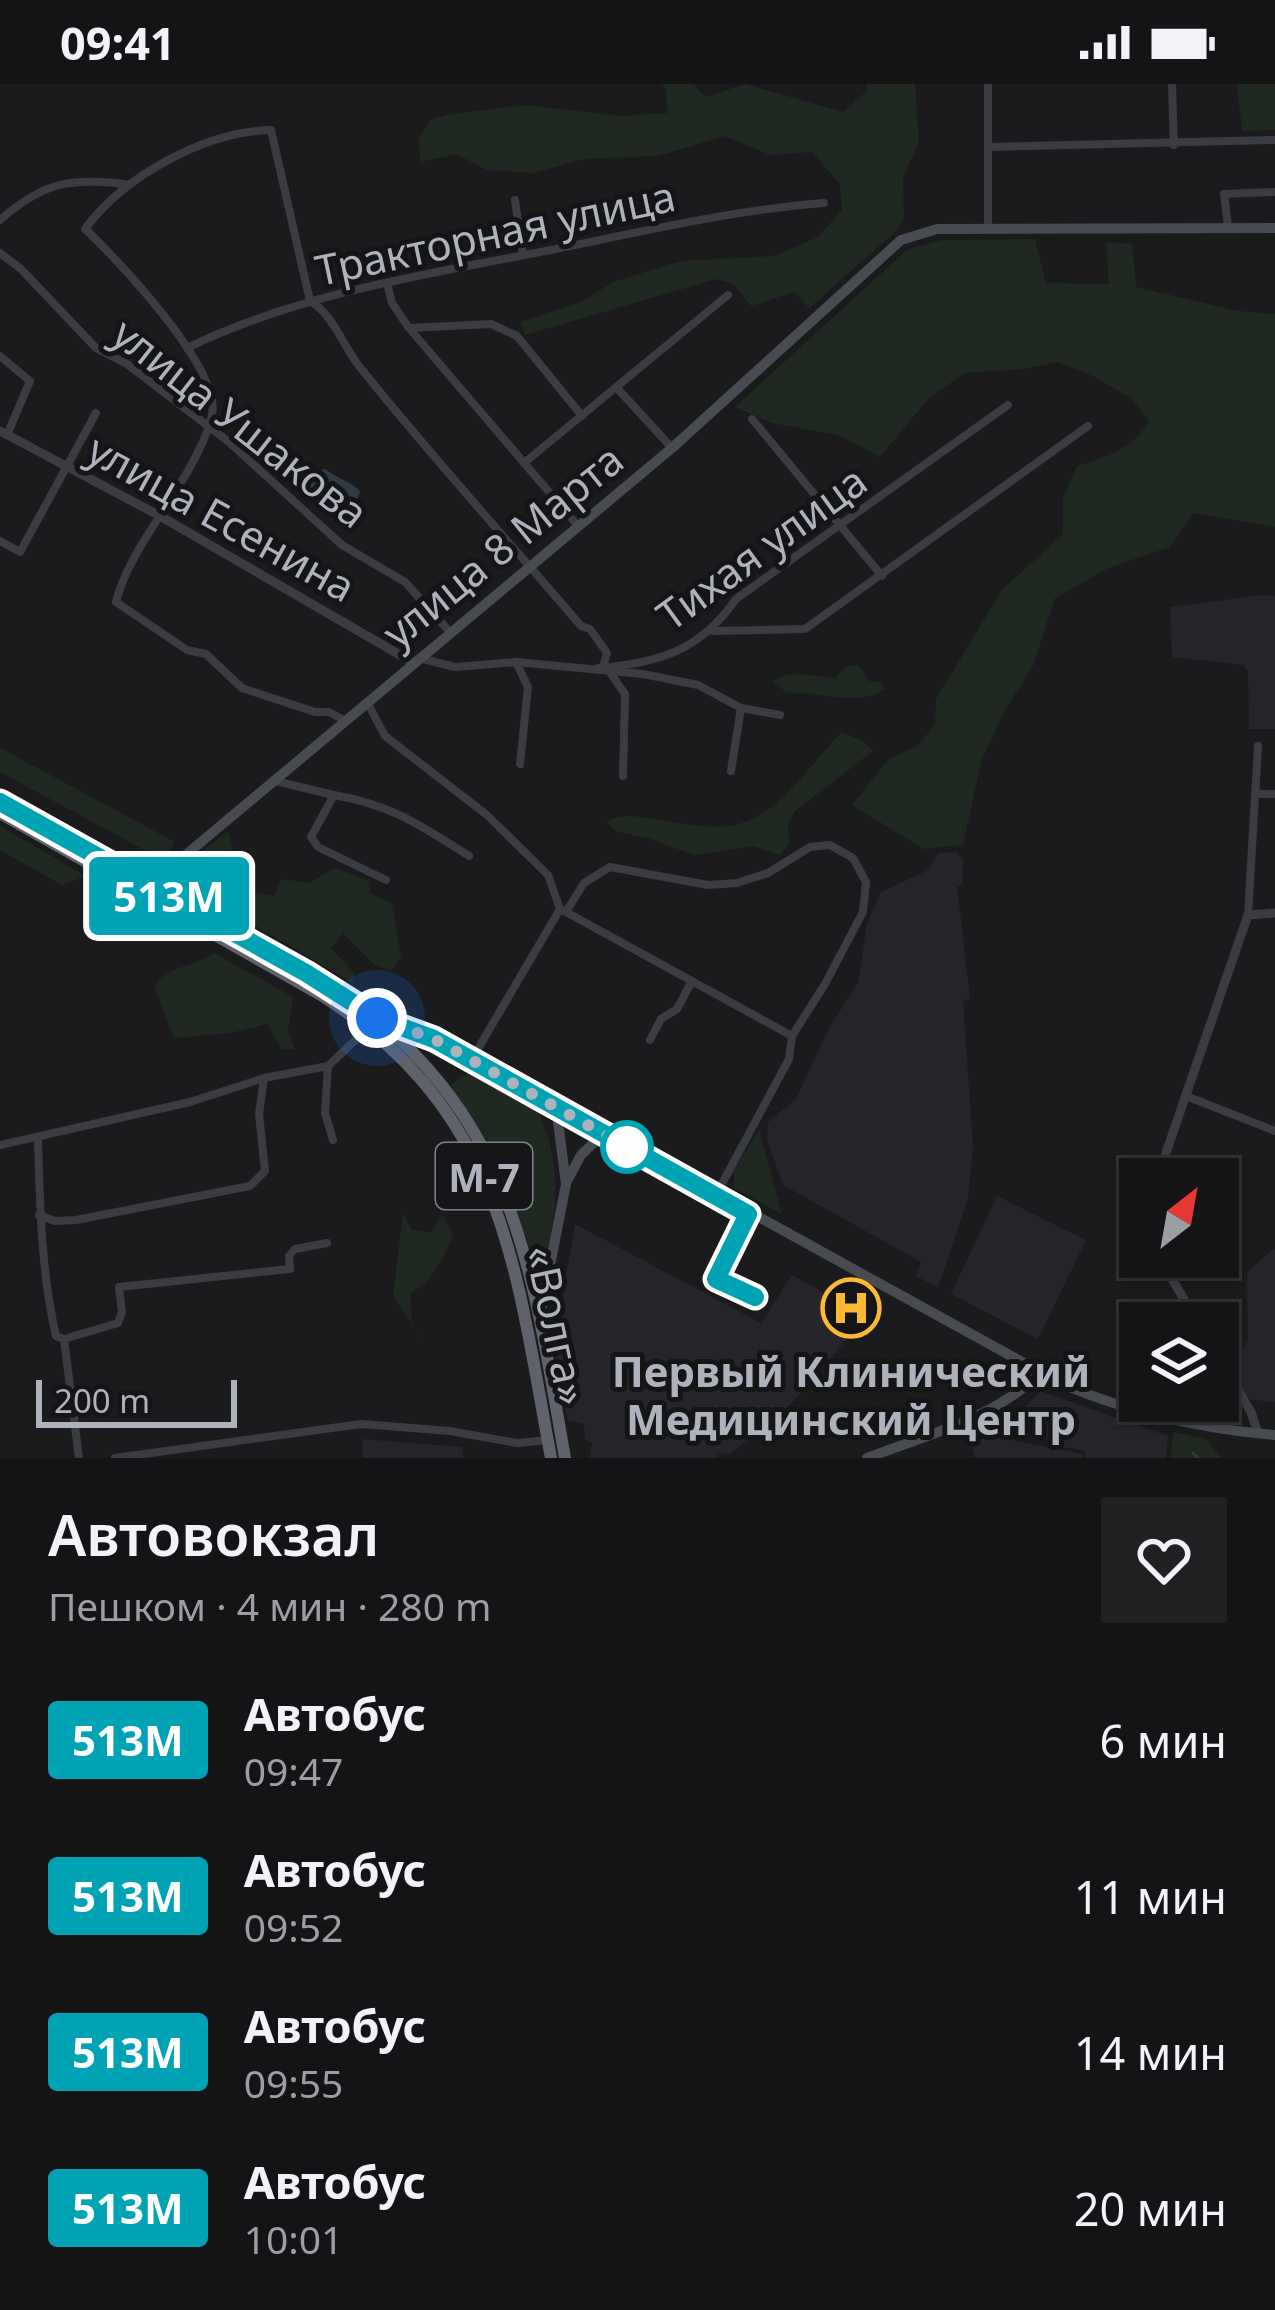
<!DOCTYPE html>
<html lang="ru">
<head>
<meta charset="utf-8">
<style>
  :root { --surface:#141416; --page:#212123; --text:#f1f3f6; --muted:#9d9ea1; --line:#333335 }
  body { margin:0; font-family:"Noto Sans",sans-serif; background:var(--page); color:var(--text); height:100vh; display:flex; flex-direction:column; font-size:45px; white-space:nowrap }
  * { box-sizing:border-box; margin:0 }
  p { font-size:39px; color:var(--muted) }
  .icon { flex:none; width:66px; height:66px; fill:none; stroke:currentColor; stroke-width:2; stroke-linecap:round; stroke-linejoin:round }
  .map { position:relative; height:1374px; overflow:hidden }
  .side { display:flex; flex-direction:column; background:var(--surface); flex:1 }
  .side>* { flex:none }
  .badge { padding:0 24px; border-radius:9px; font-size:42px; line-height:78px }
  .needle { width:78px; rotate:31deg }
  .controls { position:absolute; left:1119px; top:1074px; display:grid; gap:24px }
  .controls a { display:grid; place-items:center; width:120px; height:120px; border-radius:0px; background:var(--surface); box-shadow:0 3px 9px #0004,0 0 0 3px var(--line); font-size:60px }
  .scale { position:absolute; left:36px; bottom:30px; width:201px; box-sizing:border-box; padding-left:12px; border:6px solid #adb2bd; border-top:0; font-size:33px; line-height:42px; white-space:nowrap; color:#adb2bd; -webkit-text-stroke:9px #151518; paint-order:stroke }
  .you { position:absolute; width:60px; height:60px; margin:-30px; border:9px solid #fff; border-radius:50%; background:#1a73e8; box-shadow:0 0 0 18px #1a73e833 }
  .map>.badge { position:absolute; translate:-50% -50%; box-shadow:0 0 0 6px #fff }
  .round { display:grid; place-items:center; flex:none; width:126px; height:126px; border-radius:0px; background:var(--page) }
  .headline { display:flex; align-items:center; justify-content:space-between; height:204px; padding:0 48px }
  h1 { font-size:57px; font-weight:600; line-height:90px }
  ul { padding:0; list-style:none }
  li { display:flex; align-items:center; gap:36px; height:156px; padding:0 48px }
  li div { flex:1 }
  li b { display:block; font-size:45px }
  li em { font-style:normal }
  li .badge { min-width:132px; font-weight:700; text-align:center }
  .status { display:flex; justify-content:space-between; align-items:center; height:84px; padding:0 60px; background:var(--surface); direction:ltr }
  .status svg { height:33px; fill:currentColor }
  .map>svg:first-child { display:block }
  .built { fill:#26262a }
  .green { fill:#202921 }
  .water { fill:#2f3a43 }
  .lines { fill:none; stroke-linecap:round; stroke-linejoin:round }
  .stream { stroke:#2f3a43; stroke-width:3 }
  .minor { stroke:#3b3c42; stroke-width:8 }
  .tertiary { stroke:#3b3c42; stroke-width:9 }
  .secondary { stroke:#494b53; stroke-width:10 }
  .trunk { stroke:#5f626b; stroke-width:12 }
  .line-casing { stroke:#fff; stroke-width:27 }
  .line { stroke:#00a3b4; stroke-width:18 }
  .walk { stroke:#adb2bd; stroke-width:12; stroke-dasharray:0 21.6 }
  .stop-dot { fill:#fff; stroke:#00a3b4; stroke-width:6 }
  .labels { text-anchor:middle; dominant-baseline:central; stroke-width:10; stroke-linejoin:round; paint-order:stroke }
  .shield { fill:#151518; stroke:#7f838c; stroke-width:3 }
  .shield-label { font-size:39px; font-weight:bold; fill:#adb2bd }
  .street-label { font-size:42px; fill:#adb2bd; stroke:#151518 }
  .poi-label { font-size:42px; font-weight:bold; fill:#adb2bd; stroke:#151518 }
</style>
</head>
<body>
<div class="status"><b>09:41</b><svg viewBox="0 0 49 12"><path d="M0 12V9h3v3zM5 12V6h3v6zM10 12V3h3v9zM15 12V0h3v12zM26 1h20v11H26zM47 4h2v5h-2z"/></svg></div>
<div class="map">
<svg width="1275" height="1374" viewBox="0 0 1275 1374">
  <rect width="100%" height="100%" fill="#1b1b1d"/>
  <g class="built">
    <polygon points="1263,511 1275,512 1275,645 1249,645 1248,588 1244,581 1172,573 1170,523"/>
    <polygon points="957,768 963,776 962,801 957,802 970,914 963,917 973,1063 968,1115 938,1204 916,1192 921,1178 783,1101 767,1056 768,1038 796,1015 829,944 858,899 867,840 881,808 928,786 938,769"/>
    <polygon points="997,1112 1086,1156 1038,1255 951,1210"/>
    <polygon points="575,1140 761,1239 792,1191 830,1212 834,1207 871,1227 791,1320 729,1371 715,1368 719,1374 590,1374 592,1359 585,1356 584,1340 568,1337 557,1290 557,1246"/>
    <polygon points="1275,1164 1275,1318 1246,1315 1229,1278 1248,1257 1247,1188"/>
    <polygon points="1040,1307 1168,1352 1166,1374 1085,1374 1084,1367 1049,1360 1025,1324"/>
    <polygon points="991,1352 1083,1370 1082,1374 975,1374 971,1359"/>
    <polygon points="362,1355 462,1363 464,1374 363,1374"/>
  </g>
  <g class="green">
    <polygon points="661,0 693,0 706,13 745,0 843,28 867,7 867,0 915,0 919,57 903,94 904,135 895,148 809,224 794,208 751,222 733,200 716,195 525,251 521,238 581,218 613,198 681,177 774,172 818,153 842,126 840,100 812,68 770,71 725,52 658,72 583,75 534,89 487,86 456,70 421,78 418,56 430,36 446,31 526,21 620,32 667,29 666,5"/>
    <polygon points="1237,0 1275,0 1275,46 1242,47"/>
    <path d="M1035 155 1046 199 1109 200 1106 158 1132 160 1136 203 1238 227 1275 230V443L1194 429 1170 463 1108 484 1055 514 1033 582 1005 626 981 678 963 761 924 765 852 721 889 675 918 662 935 640 936 615 1002 506 1063 450V414L1077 382C1107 373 1133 365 1149 337L1131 314 1093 292 1057 278 1023 285 965 289 929 314 880 373 838 351 772 339 735 323 908 165 942 156Z"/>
    <path d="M858 581 869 597 880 598 885 605C856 624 819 606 787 609L773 597C793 585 814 592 835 595L845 583Z"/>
    <path d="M842 648 862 657 873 667 795 727 788 739 789 760 780 771 753 762 694 771 651 755 616 747 607 738C632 719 698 755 745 738 785 724 812 677 842 648Z"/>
    <polygon points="0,664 175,758 163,776 0,688"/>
    <polygon points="0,742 86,792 62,801 0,766"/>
    <polygon points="228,747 233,764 220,791 240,807 274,812 282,795 310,799 334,784 368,796 370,809 392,819 401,873 391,887 375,881 343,849 331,864 354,889 353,899 189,803 183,789 191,776"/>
    <path d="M214 869 293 913 288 946 295 966 282 965 267 940 230 949 174 954 154 902C176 876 190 887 214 869Z"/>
    <path d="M467 989 539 1028C566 1095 554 1124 544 1193L537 1192C518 1115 492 1068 450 1001Z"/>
    <polygon points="759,1045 782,1130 734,1104 734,1087"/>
    <path d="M403 1129 411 1145 431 1149 442 1130 453 1150C443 1175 434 1196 410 1210L412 1239 432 1268 393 1213Z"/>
    <polygon points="1174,1348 1205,1355 1222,1374 1170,1374"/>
  </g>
  <path class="water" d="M325 385C336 394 350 397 360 407L357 416C335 418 318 415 303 400L312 388Z"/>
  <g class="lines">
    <polyline class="stream" points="1193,1369 1198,1374"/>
    <g class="minor">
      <polyline points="988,0 988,144"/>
      <polyline points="1172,0 1174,61"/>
      <polyline points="988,63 1275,56"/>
      <polyline points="515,116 523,171"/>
      <path d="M0 136C42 99 70 93 125 100"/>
      <polyline points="1228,143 1224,110 1275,108"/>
      <polyline points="0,169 21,185 96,264 127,280 229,358 342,461 405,498 449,547"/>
      <polyline points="387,199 392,219 409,244 578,442"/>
      <polyline points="409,244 491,240 517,252 582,332"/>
      <path d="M187 264C301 209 427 190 551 166 641 148 732 126 824 119"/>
      <polyline points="0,272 30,297 7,351"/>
      <polyline points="617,304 672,364"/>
      <polyline points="752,335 882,492"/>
      <polyline points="524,379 728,211"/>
      <polyline points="0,457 20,468 96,329"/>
      <polyline points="713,547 805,545 1088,342"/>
      <polyline points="419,574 455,583 516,578 643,590 698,601 741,624 780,631"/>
      <polyline points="516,578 528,603 520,680"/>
      <path d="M598 584C659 579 700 567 736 515L1008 321"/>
      <polyline points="611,590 625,610 623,692"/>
      <polyline points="367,618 385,652 487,731 548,791 560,825"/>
      <path d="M344 636 329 628H315L242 604 206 570 187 566 116 518C125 480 156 439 177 405 190 385 207 354 212 331 222 285 117 175 85 145 123 93 205 47 271 46L310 217C332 229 344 263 359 282 430 371 507 455 581 542L590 545 607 569 603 583"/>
      <polyline points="731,687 741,624"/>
      <polyline points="275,697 334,711 311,753 318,763 386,796"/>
      <polyline points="1256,710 1275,710"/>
      <path d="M334 711C392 721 420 741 469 772"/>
      <polyline points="566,828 792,952"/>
      <polyline points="1248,831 1258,662"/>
      <polyline points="650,956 661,935 677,925 692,897"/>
      <polyline points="472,975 560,825 566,828 584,799 610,783 708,801 737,799 768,789 810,763 830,761 853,774 866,798 863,828 825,900 792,952 789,975 716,1111"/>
      <polyline points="328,982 325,1029 333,1056"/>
      <polyline points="1186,1012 1275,1047"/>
      <path d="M38 1054C40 1121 41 1187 56 1252L64 1255 79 1374"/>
      <polyline points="0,1061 190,1018 264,994 328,982 368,944"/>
      <polyline points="39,1131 55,1137 76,1136 250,1102 265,1087 259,1030 264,994"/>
      <polyline points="64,1255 118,1239 122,1228 119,1203 290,1185 289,1172 295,1165 327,1159"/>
      <polyline points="115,1374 361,1340 450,1347 517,1359 548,1356"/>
    </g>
    <g class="tertiary">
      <polyline points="0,347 160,432 412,578"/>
      <polyline points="1157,1095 1248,831 1275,829"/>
      <polyline points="1159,1173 1198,1239"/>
      <polyline points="1218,1273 1251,1328 1258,1349"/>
    </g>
    <g class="secondary">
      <polyline points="181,777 176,800 186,821"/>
      <polyline points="135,792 151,793 182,774 672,364 901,156 937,145 1275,144"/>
      <path d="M377 935 423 950 472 975 1062 1300C1131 1329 1201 1345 1275 1351"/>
      <polyline points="567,1097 581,1071 604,1049"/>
      <polyline points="540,1232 566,1100 556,1022"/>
      <path d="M867 1374C923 1352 997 1334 1039 1289"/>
    </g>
    <g class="trunk">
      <path d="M0 718 348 914C516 1032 532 1188 565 1374"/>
      <path d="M0 729 321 911C504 1027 515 1181 551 1374"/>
    </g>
  </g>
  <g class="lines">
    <g class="line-casing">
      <polyline id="line" points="0,718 306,889 377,934 434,955 748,1130 716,1195 755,1213"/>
    </g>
    <use href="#line" class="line"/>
    <polyline class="walk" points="377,934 434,955 627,1063"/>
  </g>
  <defs>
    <g id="hospital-ring" transform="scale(3)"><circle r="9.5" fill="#151518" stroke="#fcb934" stroke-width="1.5"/><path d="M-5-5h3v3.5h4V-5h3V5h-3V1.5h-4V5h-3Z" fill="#fcb934"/></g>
  </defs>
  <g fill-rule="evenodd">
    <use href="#hospital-ring" x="851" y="1224"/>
  </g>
  <circle class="stop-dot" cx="627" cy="1063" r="24"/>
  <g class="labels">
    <rect class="shield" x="436" y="1059" width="96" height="66" rx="9"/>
    <g class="shield-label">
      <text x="484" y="1092">М-7</text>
    </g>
    <g class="street-label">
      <text transform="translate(495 148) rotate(-12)">Тракторная улица</text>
      <text transform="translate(241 338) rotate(38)">улица Ушакова</text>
      <text transform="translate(222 433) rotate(29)">улица Есенина</text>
      <text transform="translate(502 461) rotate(-39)">улица 8 Марта</text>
      <text transform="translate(761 463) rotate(-36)">Тихая улица</text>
      <text transform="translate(558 1241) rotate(78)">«Волга»</text>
    </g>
    <g class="poi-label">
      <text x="851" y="1286">Первый Клинический<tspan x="851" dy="48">Медицинский Центр</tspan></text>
    </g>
  </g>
</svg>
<div class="controls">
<a><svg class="needle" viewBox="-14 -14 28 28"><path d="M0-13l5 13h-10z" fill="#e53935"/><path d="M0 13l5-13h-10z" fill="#9d9ea1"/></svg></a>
<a><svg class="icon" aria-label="layers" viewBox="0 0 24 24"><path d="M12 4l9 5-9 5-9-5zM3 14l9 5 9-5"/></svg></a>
</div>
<div class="scale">200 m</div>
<div class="you" style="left:377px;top:934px"></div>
<b class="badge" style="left:169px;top:812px;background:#00a3b4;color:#fff">513М</b>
</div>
<section class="side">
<div class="headline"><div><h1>Автовокзал</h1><p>Пешком · 4 мин · 280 m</p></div><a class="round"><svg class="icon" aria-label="heart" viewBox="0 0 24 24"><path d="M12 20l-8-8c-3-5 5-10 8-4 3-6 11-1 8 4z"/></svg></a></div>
<ul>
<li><span class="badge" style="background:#00a3b4;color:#fff">513М</span><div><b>Автобус</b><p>09:47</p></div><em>6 мин</em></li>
<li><span class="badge" style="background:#00a3b4;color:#fff">513М</span><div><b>Автобус</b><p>09:52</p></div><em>11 мин</em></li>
<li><span class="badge" style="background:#00a3b4;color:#fff">513М</span><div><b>Автобус</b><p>09:55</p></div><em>14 мин</em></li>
<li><span class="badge" style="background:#00a3b4;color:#fff">513М</span><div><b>Автобус</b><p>10:01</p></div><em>20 мин</em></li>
</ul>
</section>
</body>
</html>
